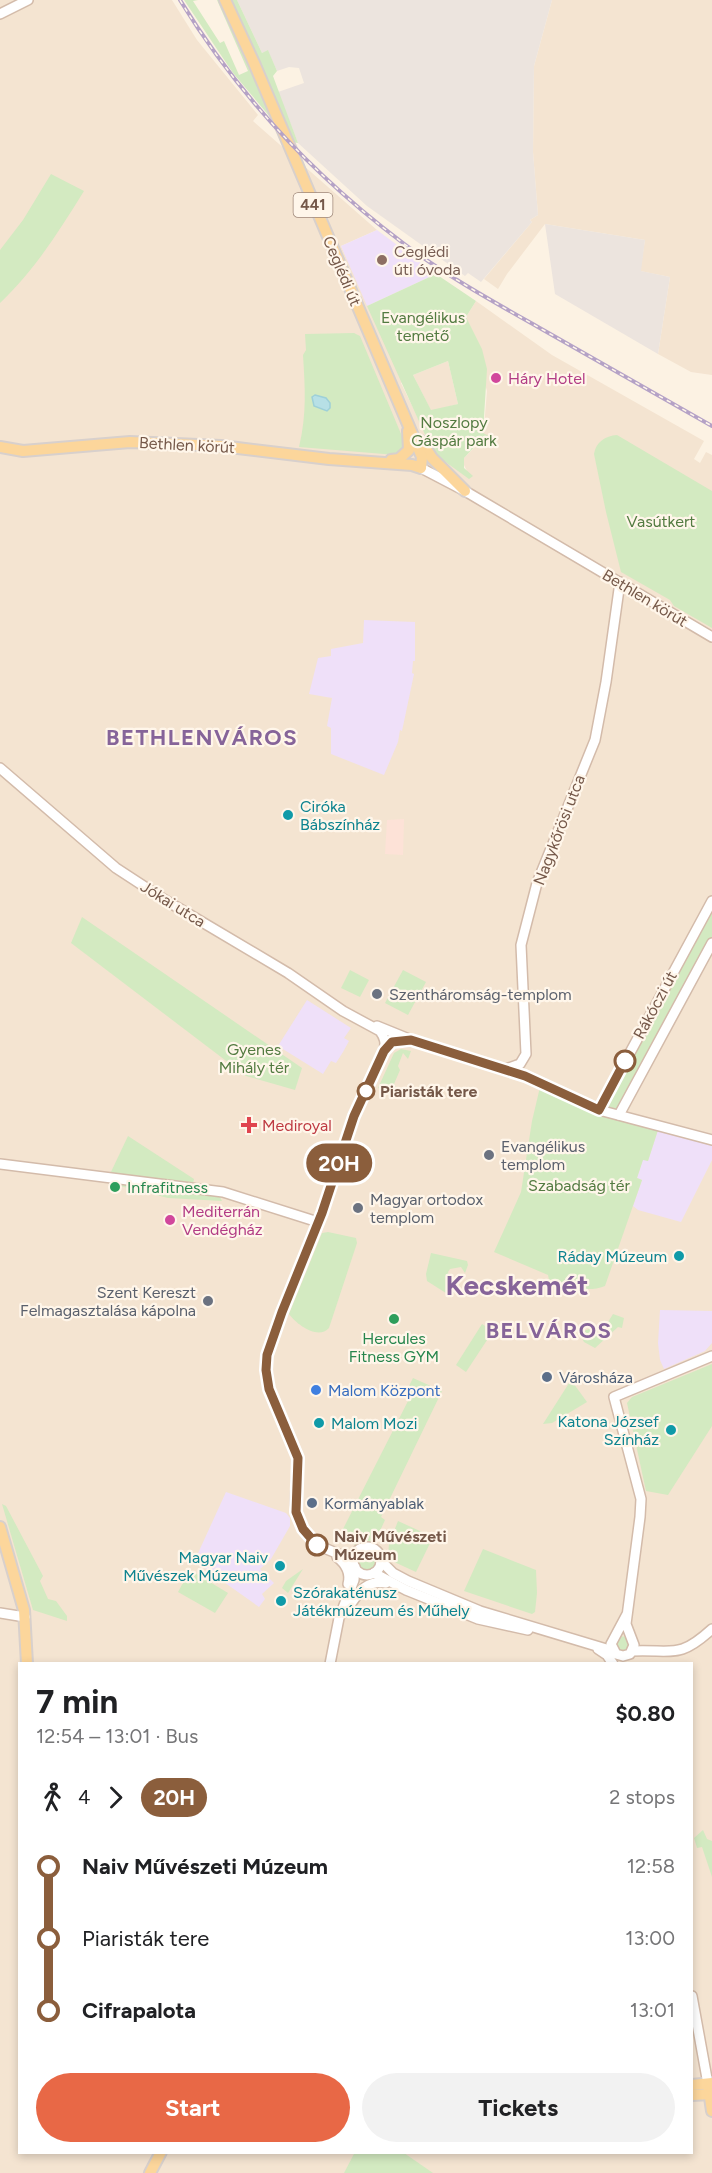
<!DOCTYPE html>
<html lang="en">
<head>
<meta charset="utf-8">
<style>
  :root { --surface:#fff; --page:#f2f2f2; --text:#202124; --muted:#757577; --accent:#e86846 }
  body { margin:0; font-family:Figtree,sans-serif; background:var(--page); color:var(--text); height:100vh; display:flex; flex-direction:column; font-size:22px; white-space:nowrap }
  * { box-sizing:border-box; margin:0 }
  p { font-size:20px; color:var(--muted) }
  .icon { flex:none; width:33px; height:33px; fill:none; stroke:currentColor; stroke-width:2; stroke-linecap:round; stroke-linejoin:round }
  .map { position:relative; flex:1; overflow:hidden }
  .details { position:absolute; left:18px; top:1662px; width:675px; height:492px; display:flex; flex-direction:column; background:var(--surface); border-radius:0px; box-shadow:0 3px 9px #0003 }
  .details>* { flex:none }
  .badge { padding:0 12px; border-radius:20px; font-size:21px; line-height:39px }
  .map>.badge { position:absolute; translate:-50% -50%; box-shadow:0 0 0 3px #fff }
  .legs { display:flex; align-items:center; gap:9px; height:66px; padding:0 18px; font-size:20px }
  .legs p { margin-inline-start:auto }
  .summary { display:flex; align-items:center; justify-content:space-between; height:102px; padding:0 18px }
  h1 { font-size:33px; font-weight:700; line-height:45px }
  .cta { display:flex; gap:12px; margin-top:auto; padding:12px 18px }
  .cta a { flex:1; height:69px; border-radius:36px; background:var(--accent); color:#fff; font-size:24px; font-weight:700; line-height:69px; text-align:center }
  .cta a+a { background:var(--page); color:var(--text) }
  ul { padding:0 18px; list-style:none }
  li { display:flex; align-items:center; gap:21px; height:72px; font-size:22px }
  li i { display:grid; place-items:center; width:9px; height:100%; margin:0 8px; background:currentColor }
  li i::after { content:''; width:15px; height:15px; margin:-8px; border:4px solid; border-radius:50%; background:var(--surface) }
  li p { margin-inline-start:auto }
  li:first-child i { background:linear-gradient(#0000 50%,currentColor 0) }
  li:last-child i { background:linear-gradient(currentColor 50%,#0000 0) }
  .map>svg:first-child { display:block }
  .residential { fill:#f4e4d1; fill-rule:evenodd }
  .commercial { fill:#fde2d7 }
  .industrial { fill:#ece4de }
  .education { fill:#efe0f9 }
  .green { fill:#d3eac1; fill-rule:evenodd }
  .water { fill:#b7e0e6; stroke:#9ed0d8; stroke-width:1.5 }
  .lines { fill:none; stroke-linecap:round; stroke-linejoin:round }
  .secondary-casing { stroke:#d3bbaa; stroke-width:12 }
  .primary-casing { stroke:#d8d0cc; stroke-width:14 }
  .secondary { stroke:#fff; stroke-width:9 }
  .primary { stroke:#fcd69b; stroke-width:10 }
  .rail-casing { stroke:#b5a2c6; stroke-width:4 }
  .rail { stroke:#fff6ea; stroke-width:1.5; stroke-dasharray:4.5; stroke-linecap:butt }
  .line-1-casing { stroke:#fff; stroke-width:14 }
  .line-1 { stroke:#8b5e3c; stroke-width:9 }
  .education-dot { fill:#8d6e63; stroke:#fff6ea; stroke-width:2 }
  .hotel-dot { fill:#d1479c; stroke:#fff6ea; stroke-width:2 }
  .culture-dot { fill:#0f9aa8; stroke:#fff6ea; stroke-width:2 }
  .worship-dot { fill:#6b7280; stroke:#fff6ea; stroke-width:2 }
  .stop-1-dot { fill:#fff; stroke:#8b5e3c; stroke-width:3 }
  .health-dot { fill:#e0444e; stroke:#fff6ea; stroke-width:2 }
  .leisure-dot { fill:#2e9e5b; stroke:#fff6ea; stroke-width:2 }
  .service-dot { fill:#5c6f8a; stroke:#fff6ea; stroke-width:2 }
  .shop-dot { fill:#3f7fe0; stroke:#fff6ea; stroke-width:2 }
  .labels { text-anchor:middle; dominant-baseline:central; stroke-width:4.5; stroke-linejoin:round; paint-order:stroke }
  .shield { fill:#fff6ea; stroke:#9e8779; stroke-width:1.5 }
  .shield-label { font-size:15px; font-weight:bold; fill:#755849 }
  .education-label { font-size:16px; fill:#785e54; stroke:#fff6ea; text-anchor:start }
  .street-label { font-size:16px; fill:#755849; stroke:#fff6ea }
  .park-label { font-size:16px; fill:#537b41; stroke:#fff6ea }
  .hotel-label { font-size:16px; fill:#b23c85; stroke:#fff6ea; text-anchor:start }
  .culture-label { font-size:16px; fill:#0d838f; stroke:#fff6ea; text-anchor:start }
  .worship-label { font-size:16px; fill:#5b616d; stroke:#fff6ea; text-anchor:start }
  .stop-label { font-size:16px; font-weight:bold; fill:#755849; stroke:#fff6ea; text-anchor:start }
  .health-label { font-size:16px; fill:#be3a42; stroke:#fff6ea; text-anchor:start }
  .leisure-label { font-size:16px; fill:#27864d; stroke:#fff6ea; text-anchor:start }
  .service-label { font-size:16px; fill:#4e5e75; stroke:#fff6ea; text-anchor:start }
  .shop-label { font-size:16px; fill:#366cbe; stroke:#fff6ea; text-anchor:start }
  .district-label { font-size:22px; font-weight:bold; letter-spacing:1.5px; fill:#866499; stroke:#fff6ea }
  .town-label { font-size:28px; font-weight:bold; fill:#866499; stroke:#fff6ea }
</style>
</head>
<body>
<div class="map">
<svg width="712" height="2173" viewBox="0 0 712 2173">
  <rect width="100%" height="100%" fill="#fcf2e3"/>
  <g class="residential">
    <path d="M0 0H172L197 40 258 115 253 121 377 230 341 246 403 382 401 383 436 455 467 471 463 463 464 458 483 439 487 391 466 317 476 301 552 355 704 441 694 459 700 463 706 452 712 455V2173H0ZM20 1664H692V2152H20Z"/>
    <polygon points="552,0 712,0 712,375 691,372 658,354 670,277 640,271 645,240 545,224 507,274 498,289 484,279 532,222 530,220 538,215 533,152 534,66"/>
    <polygon points="448,361 458,404 431,411 413,375"/>
  </g>
  <polygon class="commercial" points="404,819 403,855 385,854 387,820"/>
  <g class="industrial">
    <polygon points="237,0 552,0 534,66 533,152 538,215 530,220 532,222 481,282 468,273 465,276 367,206 298,143 278,92 304,83 299,68 289,67 277,71 268,51 262,53"/>
    <polygon points="545,224 645,240 641,271 670,277 658,354 555,294"/>
  </g>
  <g class="education">
    <polygon points="377,230 436,274 367,306 341,246"/>
    <polygon points="364,620 415,622 415,661 413,661 412,673 414,674 402,731 400,730 398,742 384,775 331,754 331,728 327,726 332,698 309,694 318,658 331,656 331,649 363,643"/>
    <polygon points="307,1000 351,1028 344,1038 349,1041 343,1052 336,1063 331,1061 323,1074 278,1046"/>
    <polygon points="658,1130 712,1145 712,1160 681,1222 638,1210 633,1206 642,1180 637,1178 643,1159 648,1161"/>
    <polygon points="660,1310 712,1311 712,1343 705,1351 664,1369 660,1360 658,1343"/>
    <polygon points="226,1492 286,1513 290,1518 290,1526 271,1559 260,1569 274,1583 262,1594 265,1599 259,1607 221,1580 222,1578 194,1562"/>
  </g>
  <g class="green">
    <polygon points="184,0 198,0 193,1 220,43 224,41 239,75 248,71 217,0 237,0 262,53 268,50 277,71 273,76 298,143 291,142 233,73"/>
    <path d="M51 174 84 191C59 231 35 270 0 303V250L23 220Z"/>
    <path d="M436 274 476 301 466 317 482 349 487 369 483 433 489 436 487 439 479 442 464 458V468L473 476 469 479 436 455 431 448 367 306ZM448 361 458 404 431 410 413 375Z"/>
    <path d="M354 333 360 336 404 441 405 448 396 455 299 447C307 414 305 388 303 355L306 350 305 334Z"/>
    <path d="M617 435 712 491V628L674 606 670 600 621 572 606 512 594 454C596 442 605 436 617 435Z"/>
    <polygon points="712,904 712,938 620,1105 617,1109 606,1106"/>
    <polygon points="82,917 302,1068 295,1090 246,1076 71,943"/>
    <polygon points="350,970 369,980 360,997 341,988"/>
    <polygon points="403,970 426,982 408,1015 385,1003"/>
    <polygon points="401,1049 411,1051 408,1059 403,1053 398,1066 400,1070 394,1084 396,1087 394,1093 378,1088 394,1053"/>
    <path d="M540 1087 658 1130 648 1161 643 1160 637 1178 642 1180 605 1286C586 1293 574 1287 556 1280L555 1282 549 1280 548 1275 494 1252 521 1192 532 1121Z"/>
    <polygon points="128,1136 194,1179 193,1184 110,1174"/>
    <polygon points="109,1181 219,1195 222,1201 168,1198 108,1183"/>
    <path d="M328 1232 356 1238 357 1243 329 1328C318 1340 297 1325 289 1314L322 1233Z"/>
    <polygon points="431,1253 467,1261 468,1265 465,1273 461,1267 450,1269 448,1272 449,1277 459,1286 453,1294 449,1295 427,1281 426,1274"/>
    <polygon points="613,1314 624,1318 622,1328 618,1327 595,1348 584,1342 579,1333 589,1329 591,1326 594,1329 590,1335 593,1337 597,1333 600,1335"/>
    <polygon points="482,1324 493,1331 466,1372 456,1365"/>
    <polygon points="712,1364 712,1426 668,1495 646,1491 627,1403 632,1397"/>
    <polygon points="413,1378 442,1391 381,1517 385,1520 374,1544 368,1542 355,1545 347,1540 342,1531 408,1401 407,1390"/>
    <polygon points="571,1380 587,1402 552,1423 543,1424"/>
    <polygon points="2,1504 6,1506 43,1576 40,1581 48,1599 56,1601 67,1616 67,1621 33,1610"/>
    <polygon points="398,1521 433,1537 416,1572 392,1561 388,1555 389,1544"/>
    <polygon points="483,1549 536,1570 537,1593 535,1612 532,1614 464,1591"/>
    <circle cx="367" cy="1561" r="10"/>
    <polygon points="303,1569 288,1593 282,1588 286,1581"/>
    <polygon points="190,1570 228,1593 215,1613 178,1592"/>
    <polygon points="619,1636 627,1637 630,1649 620,1653 614,1642"/>
    <polygon points="703,1830 707,1839 712,1841 712,1877 702,1847 697,1848 694,1838"/>
    <polygon points="355,2152 404,2153 433,2173 344,2173"/>
  </g>
  <polygon class="water" points="315,395 326,398 330,403 330,408 327,411 314,406 312,397"/>
  <g class="lines">
    <g class="secondary-casing">
      <g id="secondary">
        <polyline points="0,14 28,0"/>
        <polyline points="421,468 465,491 712,637"/>
        <path d="M0 768 116 868 165 900 288 973 343 1011 380 1031C385 1038 386 1043 384 1051L354 1117 322 1213 278 1323 267 1355 266 1363 269 1389 298 1458 295 1505 301 1525 310 1538 317 1545 341 1555 353 1564"/>
        <polyline points="377,1026 409,1039"/>
        <polyline points="384,1051 391,1042 415,1041 525,1076 599,1110 712,1140"/>
        <polyline points="506,1069 520,1064 526,1054 521,945 537,883 595,740 606,682 620,582"/>
        <polyline points="599,1110 712,901"/>
        <polyline points="619,1115 712,943"/>
        <polyline points="0,1164 223,1192 318,1222"/>
        <circle cx="367" cy="1561" r="14"/>
        <path d="M337 1557C346 1564 351 1573 348 1584"/>
        <polyline points="381,1561 393,1573 408,1581 480,1611 613,1651"/>
        <polyline points="374,1573 406,1590 478,1619 528,1630"/>
        <path d="M345 1612C357 1596 364 1579 386 1583"/>
        <polyline points="0,1613 25,1617"/>
        <polyline points="627,1614 611,1644 616,1654 623,1656 630,1654 634,1645 626,1624 640,1517 641,1499 614,1397 712,1356"/>
        <polyline points="598,1649 607,1655 613,1664"/>
        <path d="M632 1651C673 1649 678 1660 712 1629"/>
        <polyline points="330,1664 339,1618 354,1580 355,1567"/>
        <polyline points="692,1996 708,2084"/>
      </g>
    </g>
    <g class="primary-casing">
      <g id="primary">
        <polyline points="421,441 432,458 465,491"/>
        <polyline points="0,447 23,451 130,442 221,446 329,459 412,465 421,468 422,457 254,63 225,0"/>
        <polyline points="391,460 399,459 409,450 408,431"/>
        <polyline points="0,1527 24,1610 27,1664"/>
        <polyline points="708,2084 712,2111"/>
        <polyline points="692,2085 712,2083"/>
        <polyline points="692,2095 712,2094"/>
        <polyline points="150,2173 161,2152"/>
      </g>
    </g>
    <use href="#secondary" class="secondary"/>
    <use href="#primary" class="primary"/>
    <g class="rail-casing">
      <path id="rail" d="M180 0C238 95 314 176 403 243 445 275 492 301 538 327 596 360 654 393 712 426"/>
    </g>
    <use href="#rail" class="rail"/>
  </g>
  <g class="lines">
    <g class="line-1-casing">
      <polyline id="line-1" points="317,1545 303,1529 296,1512 298,1458 269,1389 266,1370 267,1355 282,1312 322,1213 354,1116 384,1051 392,1042 411,1040 525,1076 599,1110 625,1061"/>
    </g>
    <use href="#line-1" class="line-1"/>
  </g>
  <circle class="education-dot" cx="382" cy="260" r="6"/>
  <g class="hotel-dot">
    <circle cx="496" cy="378" r="6"/>
    <circle cx="170" cy="1220" r="6"/>
  </g>
  <g class="culture-dot">
    <circle cx="288" cy="815" r="6"/>
    <circle cx="679" cy="1256" r="6"/>
    <circle cx="319" cy="1423" r="6"/>
    <circle cx="671" cy="1430" r="6"/>
    <circle cx="280" cy="1566" r="6"/>
    <circle cx="281" cy="1601" r="6"/>
  </g>
  <g class="worship-dot">
    <circle cx="377" cy="994" r="6"/>
    <circle cx="489" cy="1155" r="6"/>
    <circle cx="358" cy="1208" r="6"/>
    <circle cx="208" cy="1301" r="6"/>
  </g>
  <g class="stop-1-dot">
    <circle cx="625" cy="1061" r="10"/>
    <circle cx="366" cy="1091" r="8"/>
    <circle cx="317" cy="1545" r="10"/>
  </g>
  <path class="health-dot" d="M246 1116h6v6h6v6h-6v6h-6v-6h-6v-6h6z"/>
  <g class="leisure-dot">
    <circle cx="115" cy="1187" r="6"/>
    <circle cx="394" cy="1319" r="6"/>
  </g>
  <g class="service-dot">
    <circle cx="547" cy="1377" r="6"/>
    <circle cx="312" cy="1503" r="6"/>
  </g>
  <circle class="shop-dot" cx="316" cy="1390" r="6"/>
  <g class="labels">
    <rect class="shield" x="293.5" y="193" width="39" height="24" rx="4.5"/>
    <g class="shield-label">
      <text x="313" y="205">441</text>
    </g>
    <g class="education-label">
      <text x="394" y="251">Ceglédi<tspan x="394" dy="18">úti óvoda</tspan></text>
    </g>
    <g class="street-label">
      <text transform="translate(342 271) rotate(67)">Ceglédi út</text>
      <text transform="translate(187 445) rotate(3)">Bethlen körút</text>
      <text transform="translate(645 598) rotate(31)">Bethlen körút</text>
      <text transform="translate(559 830) rotate(-69)">Nagykőrösi utca</text>
      <text transform="translate(173 904) rotate(32)">Jókai utca</text>
      <text transform="translate(655 1005) rotate(-62)">Rákóczi út</text>
    </g>
    <g class="park-label">
      <text x="423" y="317">Evangélikus<tspan x="423" dy="18">temető</tspan></text>
      <text x="454" y="422">Noszlopy<tspan x="454" dy="18">Gáspár park</tspan></text>
      <text x="661" y="521">Vasútkert</text>
      <text x="254" y="1049">Gyenes<tspan x="254" dy="18">Mihály tér</tspan></text>
      <text x="579" y="1185">Szabadság tér</text>
    </g>
    <g class="hotel-label">
      <text x="508" y="378">Háry Hotel</text>
      <text x="182" y="1211">Mediterrán<tspan x="182" dy="18">Vendégház</tspan></text>
    </g>
    <g class="culture-label">
      <text x="300" y="806">Ciróka<tspan x="300" dy="18">Bábszínház</tspan></text>
      <text x="667" y="1256" text-anchor="end">Ráday Múzeum</text>
      <text x="659" y="1421" text-anchor="end">Katona József<tspan x="659" dy="18">Színház</tspan></text>
      <text x="331" y="1423">Malom Mozi</text>
      <text x="268" y="1557" text-anchor="end">Magyar Naiv<tspan x="268" dy="18">Művészek Múzeuma</tspan></text>
      <text x="293" y="1592">Szórakaténusz<tspan x="293" dy="18">Játékmúzeum és Műhely</tspan></text>
    </g>
    <g class="worship-label">
      <text x="389" y="994">Szentháromság-templom</text>
      <text x="501" y="1146">Evangélikus<tspan x="501" dy="18">templom</tspan></text>
      <text x="370" y="1199">Magyar ortodox<tspan x="370" dy="18">templom</tspan></text>
      <text x="196" y="1292" text-anchor="end">Szent Kereszt<tspan x="196" dy="18">Felmagasztalása kápolna</tspan></text>
    </g>
    <g class="stop-label">
      <text x="380" y="1091">Piaristák tere</text>
      <text x="334" y="1536">Naiv Művészeti<tspan x="334" dy="18">Múzeum</tspan></text>
    </g>
    <g class="health-label">
      <text x="262" y="1125">Mediroyal</text>
    </g>
    <g class="leisure-label">
      <text x="127" y="1187">Infrafitness</text>
      <text x="394" y="1338" text-anchor="middle">Hercules<tspan x="394" dy="18">Fitness GYM</tspan></text>
    </g>
    <g class="service-label">
      <text x="559" y="1377">Városháza</text>
      <text x="324" y="1503">Kormányablak</text>
    </g>
    <g class="shop-label">
      <text x="328" y="1390">Malom Központ</text>
    </g>
    <g class="district-label">
      <text x="202" y="737">BETHLENVÁROS</text>
      <text x="549" y="1330">BELVÁROS</text>
    </g>
    <g class="town-label">
      <text x="517" y="1285">Kecskemét</text>
    </g>
  </g>
</svg>
<b class="badge" style="left:339px;top:1163px;background:#8b5e3c;color:#fff">20H</b>
<section class="details">
<div class="summary"><div><h1>7 min</h1><p>12:54 – 13:01 · Bus</p></div><b>$0.80</b></div>
<div class="legs"><svg class="icon" aria-label="walk" viewBox="0 0 24 24"><circle cx="13" cy="4" r="2"/><path d="M13 8l-2 6 4 7M11 14l-3 7M7 12l3-4h3l4 4"/></svg>4<svg class="icon" aria-label="forward" viewBox="0 0 24 24"><path d="M9 5l7 7-7 7"/></svg><b class="badge" style="background:#8b5e3c;color:#fff">20H</b><p>2 stops</p></div>
<ul>
<li><i style="color:#8b5e3c"></i><b>Naiv Művészeti Múzeum</b><p>12:58</p></li>
<li><i style="color:#8b5e3c"></i><span>Piaristák tere</span><p>13:00</p></li>
<li><i style="color:#8b5e3c"></i><b>Cifrapalota</b><p>13:01</p></li>
</ul>
<div class="cta"><a>Start</a><a>Tickets</a></div>
</section>
</div>
</body>
</html>
